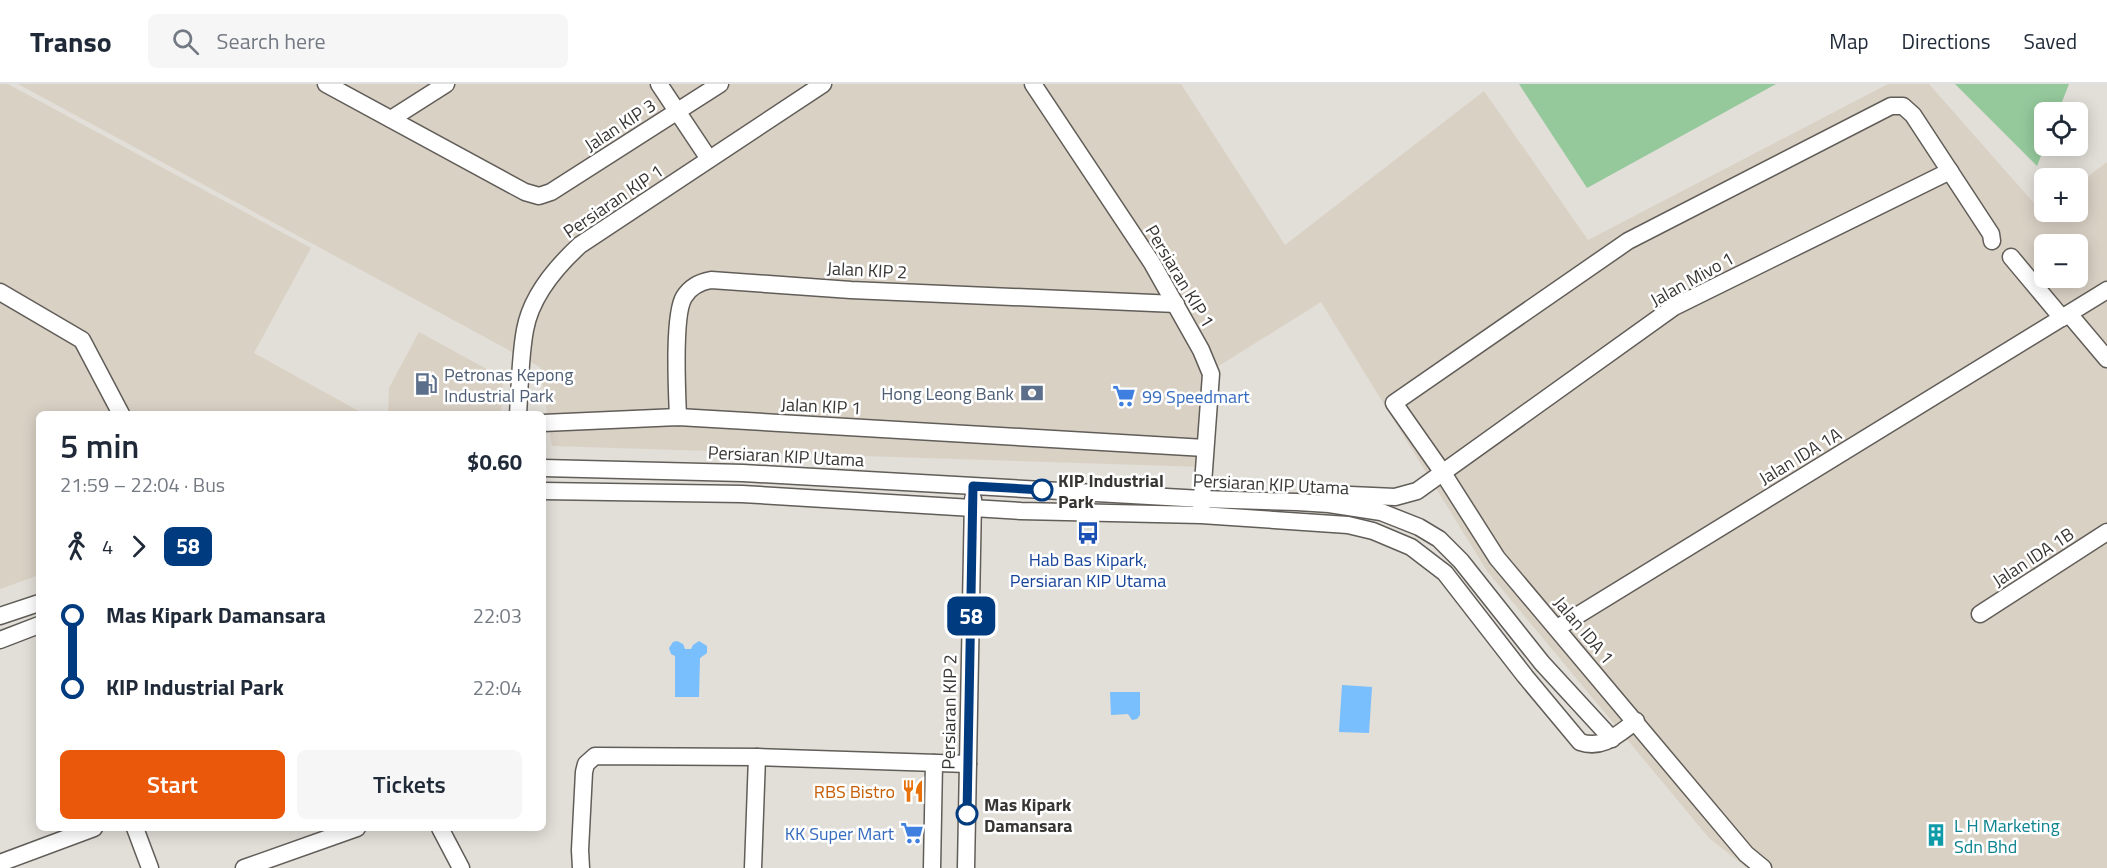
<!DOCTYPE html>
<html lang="en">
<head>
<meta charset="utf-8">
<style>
  :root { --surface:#fff; --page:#f6f6f7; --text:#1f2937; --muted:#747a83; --line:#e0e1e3; --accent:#ea580c }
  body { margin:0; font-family:"Titillium Web",sans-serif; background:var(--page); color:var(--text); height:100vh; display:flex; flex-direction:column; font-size:22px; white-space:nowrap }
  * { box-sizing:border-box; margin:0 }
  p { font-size:20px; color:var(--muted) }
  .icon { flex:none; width:33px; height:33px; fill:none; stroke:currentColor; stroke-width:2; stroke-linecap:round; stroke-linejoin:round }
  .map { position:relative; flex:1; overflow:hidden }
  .panel { position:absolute; left:36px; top:327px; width:510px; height:420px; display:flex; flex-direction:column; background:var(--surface); border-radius:9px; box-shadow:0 3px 15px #0003 }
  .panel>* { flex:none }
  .badge { padding:0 12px; border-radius:9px; font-size:21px; line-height:39px }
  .buttons { position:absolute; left:2034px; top:18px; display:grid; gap:12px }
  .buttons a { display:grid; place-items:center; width:54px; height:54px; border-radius:9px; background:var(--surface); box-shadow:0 3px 15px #0003; font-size:30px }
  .map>.badge { position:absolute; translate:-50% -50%; box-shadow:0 0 0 3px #fff }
  .legs { display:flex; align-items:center; gap:9px; height:66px; padding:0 24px; font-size:20px }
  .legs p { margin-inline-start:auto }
  .overview { display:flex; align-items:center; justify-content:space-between; height:102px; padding:0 24px }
  h1 { font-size:33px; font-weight:600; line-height:45px }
  .primary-button { display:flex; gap:12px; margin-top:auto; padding:12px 24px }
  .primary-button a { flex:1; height:69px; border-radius:9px; background:var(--accent); color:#fff; font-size:24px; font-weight:600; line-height:69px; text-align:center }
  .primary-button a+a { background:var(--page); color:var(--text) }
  ul { padding:0 24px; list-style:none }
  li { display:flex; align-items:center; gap:21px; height:72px; font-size:22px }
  li i { display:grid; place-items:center; width:9px; height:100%; margin:0 8px; background:currentColor }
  li i::after { content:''; width:15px; height:15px; margin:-8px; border:4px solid; border-radius:50%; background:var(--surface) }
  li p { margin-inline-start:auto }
  li:first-child i { background:linear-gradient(#0000 50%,currentColor 0) }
  li:last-child i { background:linear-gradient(currentColor 50%,#0000 0) }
  header { display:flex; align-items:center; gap:36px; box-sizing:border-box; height:84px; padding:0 30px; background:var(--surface); border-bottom:2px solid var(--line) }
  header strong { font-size:28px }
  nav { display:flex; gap:33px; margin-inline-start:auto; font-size:21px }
  .search { width:420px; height:54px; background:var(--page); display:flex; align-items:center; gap:15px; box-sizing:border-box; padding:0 21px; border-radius:9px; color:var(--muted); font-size:22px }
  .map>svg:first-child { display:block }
  .built { fill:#dad1c5; fill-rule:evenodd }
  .green { fill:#95c99c }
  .water { fill:#79befd }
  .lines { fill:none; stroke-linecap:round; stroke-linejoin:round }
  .minor-casing { stroke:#615d58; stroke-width:19 }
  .minor { stroke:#fff; stroke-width:16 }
  .line-1-casing { stroke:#fff; stroke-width:14 }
  .line-1 { stroke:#003b80; stroke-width:9 }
  .stop-1-dot { fill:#fff; stroke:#003b80; stroke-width:3 }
  .labels { text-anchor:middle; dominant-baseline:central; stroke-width:5; stroke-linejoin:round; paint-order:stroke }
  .street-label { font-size:18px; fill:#383634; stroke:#fff }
  .service-label { font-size:18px; fill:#4e5e75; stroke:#fff; text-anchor:start }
  .shop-label { font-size:18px; fill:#366cbe; stroke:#fff; text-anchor:start }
  .stop-label { font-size:18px; font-weight:bold; fill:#383634; stroke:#fff; text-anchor:start }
  .transit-label { font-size:18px; fill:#164399; stroke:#fff }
  .food-label { font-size:18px; fill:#c56008; stroke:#fff; text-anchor:end }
  .culture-label { font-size:18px; fill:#0d838f; stroke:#fff; text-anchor:start }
</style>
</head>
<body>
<header>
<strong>Transo</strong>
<div class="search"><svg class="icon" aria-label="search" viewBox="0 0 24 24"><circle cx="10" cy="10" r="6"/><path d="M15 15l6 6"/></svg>Search here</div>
<nav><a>Map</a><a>Directions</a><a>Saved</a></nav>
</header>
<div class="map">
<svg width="2107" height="784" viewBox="0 0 2107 784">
  <rect width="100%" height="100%" fill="#e2ded8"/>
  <g class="built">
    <polygon points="0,0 8,0 311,164 254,269 364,330 39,330 39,491 0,505"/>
    <path d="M18 0H1181L1285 161 1484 7 1588 156 1888 0H1929L2040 126 2044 123V128H2078V100L2107 78V784H1747L1709 754 1487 487 1321 218 1217 283 1204 383 552 362 540 283ZM2044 160H2078V194H2044Z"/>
    <polygon points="419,248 503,294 501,330 388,330 389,304"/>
  </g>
  <g class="green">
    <polygon points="1519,0 1776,0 1587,104"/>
    <polygon points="1955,0 2069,0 2058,28 2044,28 2045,62 2037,82"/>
  </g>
  <g class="water">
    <polygon points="677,557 683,560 685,565 691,565 693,561 699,557 707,562 707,569 700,574 699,613 675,613 675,572 671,570 669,564 673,558"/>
    <polygon points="1342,601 1372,603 1369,649 1339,648"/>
    <polygon points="1110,608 1140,608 1140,631 1137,635 1132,636 1128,630 1111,631"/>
  </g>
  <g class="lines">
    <g class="minor-casing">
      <g id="minor">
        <polyline points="326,0 525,108 539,112 551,108 720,0"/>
        <polyline points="659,0 709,75"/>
        <polyline points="1033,0 1152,179 1201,266 1211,290 1201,427"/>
        <polyline points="391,35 446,0"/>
        <polyline points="2011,173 2062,234"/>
        <polyline points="0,208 82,256 121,330"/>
        <polyline points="2069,230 2107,275"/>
        <path d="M518 330C520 302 520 273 525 246 531 212 556 183 580 161L823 0"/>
        <path d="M678 333C677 308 673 231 684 213 690 203 700 198 711 196L851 206 1176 220"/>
        <polyline points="543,339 678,333 1205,364"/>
        <polyline points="543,384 743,389 1202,415 1297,418 1329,420 1381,428 1419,443 1439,455 1461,477 1542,579 1612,655"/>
        <path d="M543 407 742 410 1021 427 1201 431 1348 441 1373 447 1411 463 1445 489 1525 592 1580 658C1603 666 1618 650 1636 637"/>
        <polyline points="1328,410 1395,413 1417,407 1674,223 1950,87"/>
        <polyline points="1980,530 2107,448"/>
        <polyline points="0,532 39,519"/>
        <polyline points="1557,544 2107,206"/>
        <polyline points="0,556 39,541"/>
        <polyline points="135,744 150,784"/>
        <polyline points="440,744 461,784"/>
        <polyline points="0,779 94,744"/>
        <polyline points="244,784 357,744"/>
        <polyline points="581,784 580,766 584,688 586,680 595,672 757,673 968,680"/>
        <polyline points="753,784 757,673"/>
        <polyline points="932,784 934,679"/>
        <polyline points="966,784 973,415"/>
        <polyline points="1763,784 1746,770 1497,474 1443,389 1394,319 1628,157 1891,22 1903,22 1913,31 1991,150 1992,157"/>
      </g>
    </g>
    <use href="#minor" class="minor"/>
  </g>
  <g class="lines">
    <g class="line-1-casing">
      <polyline id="line-1" points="967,730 973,402 1042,406"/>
    </g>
    <use href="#line-1" class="line-1"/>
  </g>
  <defs>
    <g id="fuel-bare" transform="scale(1.8)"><path d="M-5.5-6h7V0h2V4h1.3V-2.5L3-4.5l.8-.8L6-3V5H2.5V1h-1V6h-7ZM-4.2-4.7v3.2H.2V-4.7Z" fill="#5c6f8a" stroke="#fff" stroke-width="2.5" paint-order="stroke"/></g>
    <g id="bank-bare" transform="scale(1.8)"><path d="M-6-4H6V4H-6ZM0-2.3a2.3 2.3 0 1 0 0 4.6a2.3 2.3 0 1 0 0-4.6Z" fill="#5c6f8a" stroke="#fff" stroke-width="2.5" paint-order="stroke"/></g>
    <g id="supermarket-bare" transform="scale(1.8)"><path d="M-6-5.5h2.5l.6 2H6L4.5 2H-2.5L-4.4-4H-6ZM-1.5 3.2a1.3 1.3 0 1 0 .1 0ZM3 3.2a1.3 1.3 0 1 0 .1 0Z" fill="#3f7fe0" stroke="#fff" stroke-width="2.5" paint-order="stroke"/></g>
    <g id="bus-bare" transform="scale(1.8)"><path d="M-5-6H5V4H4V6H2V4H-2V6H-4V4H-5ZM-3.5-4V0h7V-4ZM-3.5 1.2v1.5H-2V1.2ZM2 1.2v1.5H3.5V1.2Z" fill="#1a4fb4" stroke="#fff" stroke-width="2.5" paint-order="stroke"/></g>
    <g id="restaurant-bare" transform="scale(1.8)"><path d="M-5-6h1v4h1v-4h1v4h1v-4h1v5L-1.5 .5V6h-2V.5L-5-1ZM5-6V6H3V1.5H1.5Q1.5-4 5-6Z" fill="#e8710a" stroke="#fff" stroke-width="2.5" paint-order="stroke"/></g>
    <g id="building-bare" transform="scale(1.8)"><path d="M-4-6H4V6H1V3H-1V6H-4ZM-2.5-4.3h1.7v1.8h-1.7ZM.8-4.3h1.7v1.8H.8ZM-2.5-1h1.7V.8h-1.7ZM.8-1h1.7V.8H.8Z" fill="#0f9aa8" stroke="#fff" stroke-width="2.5" paint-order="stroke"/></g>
  </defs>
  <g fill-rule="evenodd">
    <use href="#fuel-bare" x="426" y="300"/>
    <use href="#bank-bare" x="1032" y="309"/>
    <use href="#supermarket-bare" x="1124" y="312"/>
    <use href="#bus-bare" x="1088" y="449"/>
    <use href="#restaurant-bare" x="913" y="707"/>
    <use href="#supermarket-bare" x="912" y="749"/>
    <use href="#building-bare" x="1936" y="751"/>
  </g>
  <g class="stop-1-dot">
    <circle cx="1042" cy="406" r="10"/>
    <circle cx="967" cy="730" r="10"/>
  </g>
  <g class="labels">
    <g class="street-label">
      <text transform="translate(620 41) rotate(-33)">Jalan KIP 3</text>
      <text transform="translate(613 117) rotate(-34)">Persiaran KIP 1</text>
      <text transform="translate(867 186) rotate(3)">Jalan KIP 2</text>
      <text transform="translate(1180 192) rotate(59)">Persiaran KIP 1</text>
      <text transform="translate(1692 195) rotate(-29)">Jalan Mivo 1</text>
      <text transform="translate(821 322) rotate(3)">Jalan KIP 1</text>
      <text transform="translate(786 372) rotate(3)">Persiaran KIP Utama</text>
      <text transform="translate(1800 372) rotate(-31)">Jalan IDA 1A</text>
      <text transform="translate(1271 400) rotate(3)">Persiaran KIP Utama</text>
      <text transform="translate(2033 473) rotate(-33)">Jalan IDA 1B</text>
      <text transform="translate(1584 546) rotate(50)">Jalan IDA 1</text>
      <text transform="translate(949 628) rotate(-89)">Persiaran KIP 2</text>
    </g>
    <g class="service-label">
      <text x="444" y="290">Petronas Kepong<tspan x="444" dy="21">Industrial Park</tspan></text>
      <text x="1014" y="309" text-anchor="end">Hong Leong Bank</text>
    </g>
    <g class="shop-label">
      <text x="1142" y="312">99 Speedmart</text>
      <text x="894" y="749" text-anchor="end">KK Super Mart</text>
    </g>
    <g class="stop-label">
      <text x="1058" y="396">KIP Industrial<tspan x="1058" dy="21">Park</tspan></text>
      <text x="984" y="720">Mas Kipark<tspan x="984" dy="21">Damansara</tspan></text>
    </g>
    <g class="transit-label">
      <text x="1088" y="475">Hab Bas Kipark,<tspan x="1088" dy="21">Persiaran KIP Utama</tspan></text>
    </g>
    <g class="food-label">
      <text x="895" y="707">RBS Bistro</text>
    </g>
    <g class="culture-label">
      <text x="1954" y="741">L H Marketing<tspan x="1954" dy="21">Sdn Bhd</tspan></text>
    </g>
  </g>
</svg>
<div class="buttons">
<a><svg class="icon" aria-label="locate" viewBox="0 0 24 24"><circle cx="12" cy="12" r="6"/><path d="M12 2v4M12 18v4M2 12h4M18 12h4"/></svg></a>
<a>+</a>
<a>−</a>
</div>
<b class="badge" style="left:971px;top:532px;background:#003b80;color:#fff">58</b>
<section class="panel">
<div class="overview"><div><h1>5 min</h1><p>21:59 – 22:04 · Bus</p></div><b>$0.60</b></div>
<div class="legs"><svg class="icon" aria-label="walk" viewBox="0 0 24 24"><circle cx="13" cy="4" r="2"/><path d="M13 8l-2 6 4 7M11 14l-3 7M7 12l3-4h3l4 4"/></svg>4<svg class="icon" aria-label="forward" viewBox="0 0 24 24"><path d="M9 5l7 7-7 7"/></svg><b class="badge" style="background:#003b80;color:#fff">58</b></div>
<ul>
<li><i style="color:#003b80"></i><b>Mas Kipark Damansara</b><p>22:03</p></li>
<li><i style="color:#003b80"></i><b>KIP Industrial Park</b><p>22:04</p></li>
</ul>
<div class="primary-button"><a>Start</a><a>Tickets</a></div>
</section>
</div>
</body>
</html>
